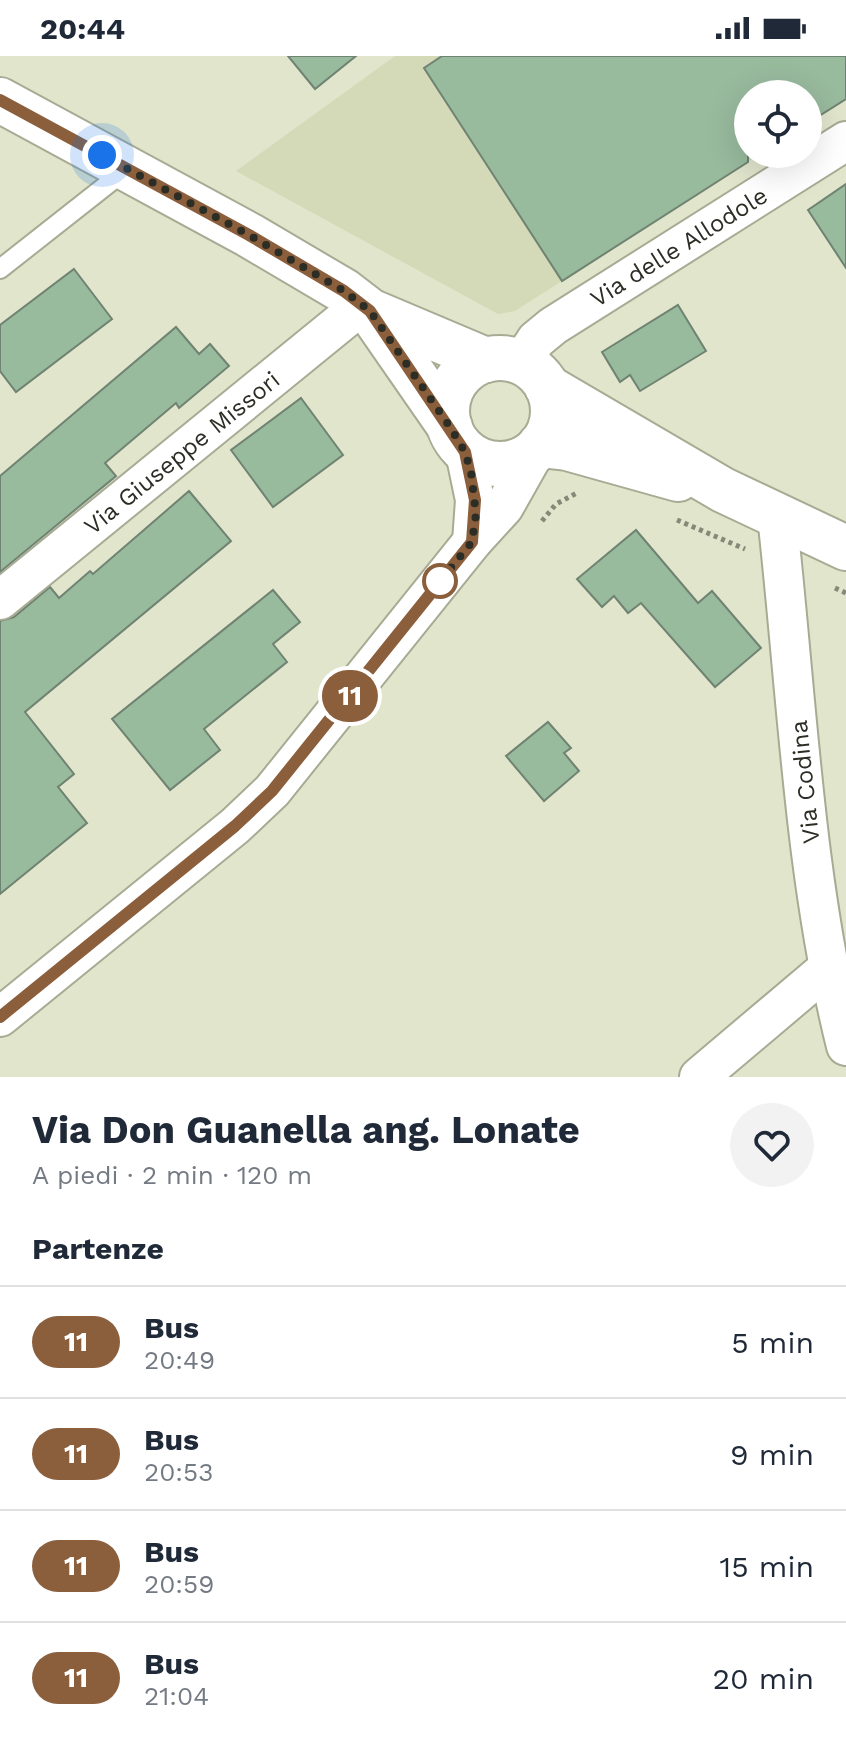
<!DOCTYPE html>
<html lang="it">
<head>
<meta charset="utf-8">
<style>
  :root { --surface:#fff; --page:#f2f2f3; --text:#1f2937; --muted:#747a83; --line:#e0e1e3 }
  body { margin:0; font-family:"Work Sans",sans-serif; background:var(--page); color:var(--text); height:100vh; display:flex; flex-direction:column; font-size:30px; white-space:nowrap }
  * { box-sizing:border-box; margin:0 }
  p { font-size:26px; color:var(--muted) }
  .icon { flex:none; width:44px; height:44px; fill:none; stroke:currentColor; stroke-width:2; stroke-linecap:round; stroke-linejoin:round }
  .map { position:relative; height:1021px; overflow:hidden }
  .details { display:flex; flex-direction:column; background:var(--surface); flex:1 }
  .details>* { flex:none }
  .badge { padding:0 16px; border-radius:26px; font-size:28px; line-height:52px }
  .tools { position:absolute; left:734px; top:24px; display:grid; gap:16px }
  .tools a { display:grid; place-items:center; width:88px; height:88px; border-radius:50%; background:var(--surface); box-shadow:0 8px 32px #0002; font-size:40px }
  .you { position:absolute; width:40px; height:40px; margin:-20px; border:6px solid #fff; border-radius:50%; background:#1a73e8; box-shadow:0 0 0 12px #1a73e833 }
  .map>.badge { position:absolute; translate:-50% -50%; box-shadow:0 0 0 4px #fff }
  h2 { padding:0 32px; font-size:30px; line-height:72px }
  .round { display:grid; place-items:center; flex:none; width:84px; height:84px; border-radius:42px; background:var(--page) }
  .overview { display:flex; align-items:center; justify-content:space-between; height:136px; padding:0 32px }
  h1 { font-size:38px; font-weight:700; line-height:60px }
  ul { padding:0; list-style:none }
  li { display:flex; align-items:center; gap:24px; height:112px; padding:0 32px; border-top:2px solid var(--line) }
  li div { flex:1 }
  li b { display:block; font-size:30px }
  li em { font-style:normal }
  li .badge { min-width:88px; font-weight:700; text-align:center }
  .status { display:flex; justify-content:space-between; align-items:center; height:56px; padding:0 40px; background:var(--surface); direction:ltr }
  .status svg { height:22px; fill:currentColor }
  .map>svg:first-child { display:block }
  .built { fill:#d4d9b8 }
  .building { fill:#98ba9d; stroke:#708372; stroke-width:2 }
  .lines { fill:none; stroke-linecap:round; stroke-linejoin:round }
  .lane-casing { stroke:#a7ab93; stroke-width:22 }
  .street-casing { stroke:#a7ab93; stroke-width:42 }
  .secondary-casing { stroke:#a7ab93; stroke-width:48 }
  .path { stroke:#868978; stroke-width:5; stroke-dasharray:4 4; stroke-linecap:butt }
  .lane { stroke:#fff; stroke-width:18 }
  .street { stroke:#fff; stroke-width:38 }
  .secondary { stroke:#fff; stroke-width:44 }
  .line-casing { stroke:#fff; stroke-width:18 }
  .line { stroke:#8b5e3c; stroke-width:12 }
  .walk { stroke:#2c2d24; stroke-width:8; stroke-dasharray:0 14.4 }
  .stop-dot { fill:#fff; stroke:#8b5e3c; stroke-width:4 }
  .labels { text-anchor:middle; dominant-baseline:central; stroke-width:8; stroke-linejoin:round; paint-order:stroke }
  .street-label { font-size:24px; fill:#2c2d24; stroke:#fff }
</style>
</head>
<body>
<div class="status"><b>20:44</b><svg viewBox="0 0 49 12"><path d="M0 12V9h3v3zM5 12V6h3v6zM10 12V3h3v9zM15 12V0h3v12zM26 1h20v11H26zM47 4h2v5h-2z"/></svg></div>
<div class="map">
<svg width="846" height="1021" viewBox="0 0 846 1021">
  <rect width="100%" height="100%" fill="#e1e5cc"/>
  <polygon class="built" points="395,0 846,0 846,43 808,67 808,38 748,38 748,98 760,98 515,255 498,258 236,115"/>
  <g class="building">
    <polygon points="288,0 356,0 315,33"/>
    <polygon points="442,0 846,0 846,43 808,67 808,38 748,38 748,106 562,225 424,12"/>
    <polygon points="846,128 846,212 808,154"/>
    <polygon points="74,213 112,263 16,336 0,315 0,269"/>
    <polygon points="678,249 706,295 640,335 630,319 620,326 602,296"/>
    <polygon points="176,271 199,298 210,288 229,310 179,352 176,347 105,407 116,420 0,516 0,420"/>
    <polygon points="301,342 343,399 273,451 231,394"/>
    <polygon points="189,435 231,485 25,656 74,718 58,731 87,767 0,838 0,565 14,561 50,531 59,542 90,515 93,518"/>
    <polygon points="636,474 698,547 712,535 761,592 715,631 641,547 628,557 614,540 602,551 577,523"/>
    <polygon points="273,534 300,566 273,588 287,606 204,673 220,694 170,734 112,663"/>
    <polygon points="548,666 571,692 564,697 579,715 544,745 506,700"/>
  </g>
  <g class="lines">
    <g class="lane-casing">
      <polyline id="lane" points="0,213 127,113"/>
    </g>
    <g class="street-casing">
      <g id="street">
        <polyline points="521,307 536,284 553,270 846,85"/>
        <polyline points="465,396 475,444 472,486"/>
        <path d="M777 460C797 637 803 817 846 990"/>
        <polyline points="0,544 362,249"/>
        <polyline points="0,961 235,770 272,735 472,486 504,451 535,396"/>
        <polyline points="699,1021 828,912"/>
      </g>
    </g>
    <g class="secondary-casing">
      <g id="secondary">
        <polyline points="0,44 249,179 344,235 370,255 486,304"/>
        <polyline points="371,257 450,371"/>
        <circle cx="500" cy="355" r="53"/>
        <polyline points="547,331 723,434 846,492"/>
        <polyline points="540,389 567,392 678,423"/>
      </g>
    </g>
    <g class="path">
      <polyline points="677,464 745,493"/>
      <polyline points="542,465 556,448 577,437"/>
      <polyline points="835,532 846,537"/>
    </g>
    <use href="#lane" class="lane"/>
    <use href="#street" class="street"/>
    <use href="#secondary" class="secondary"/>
  </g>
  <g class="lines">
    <g class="line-casing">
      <polyline id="line" points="0,44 249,179 344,235 370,255 465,396 475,444 472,486 272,735 235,770 0,961"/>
    </g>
    <use href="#line" class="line"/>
    <polyline class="walk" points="102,99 249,179 344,235 370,255 450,371 465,396 471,416 476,458 472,486 440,525"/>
  </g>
  <circle class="stop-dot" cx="440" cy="525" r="16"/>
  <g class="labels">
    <g class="street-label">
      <text transform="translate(679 191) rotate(-32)">Via delle Allodole</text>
      <text transform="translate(182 397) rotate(-39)">Via Giuseppe Missori</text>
      <text transform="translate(805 726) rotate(-96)">Via Codina</text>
    </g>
  </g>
</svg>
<div class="tools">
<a><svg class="icon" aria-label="locate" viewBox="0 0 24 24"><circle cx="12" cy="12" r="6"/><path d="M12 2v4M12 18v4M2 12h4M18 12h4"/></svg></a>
</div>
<div class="you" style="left:102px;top:99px"></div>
<b class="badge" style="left:350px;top:640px;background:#8b5e3c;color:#fff">11</b>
</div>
<section class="details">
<div class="overview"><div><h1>Via Don Guanella ang. Lonate</h1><p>A piedi · 2 min · 120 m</p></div><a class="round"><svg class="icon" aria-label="heart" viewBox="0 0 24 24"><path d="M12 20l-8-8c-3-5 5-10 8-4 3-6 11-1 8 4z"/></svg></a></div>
<h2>Partenze</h2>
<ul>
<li><span class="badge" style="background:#8b5e3c;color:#fff">11</span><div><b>Bus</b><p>20:49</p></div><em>5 min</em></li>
<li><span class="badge" style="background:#8b5e3c;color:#fff">11</span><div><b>Bus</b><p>20:53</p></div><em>9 min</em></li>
<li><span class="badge" style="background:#8b5e3c;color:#fff">11</span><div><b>Bus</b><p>20:59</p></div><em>15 min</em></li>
<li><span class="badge" style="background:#8b5e3c;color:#fff">11</span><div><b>Bus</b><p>21:04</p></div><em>20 min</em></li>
</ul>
</section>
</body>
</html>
